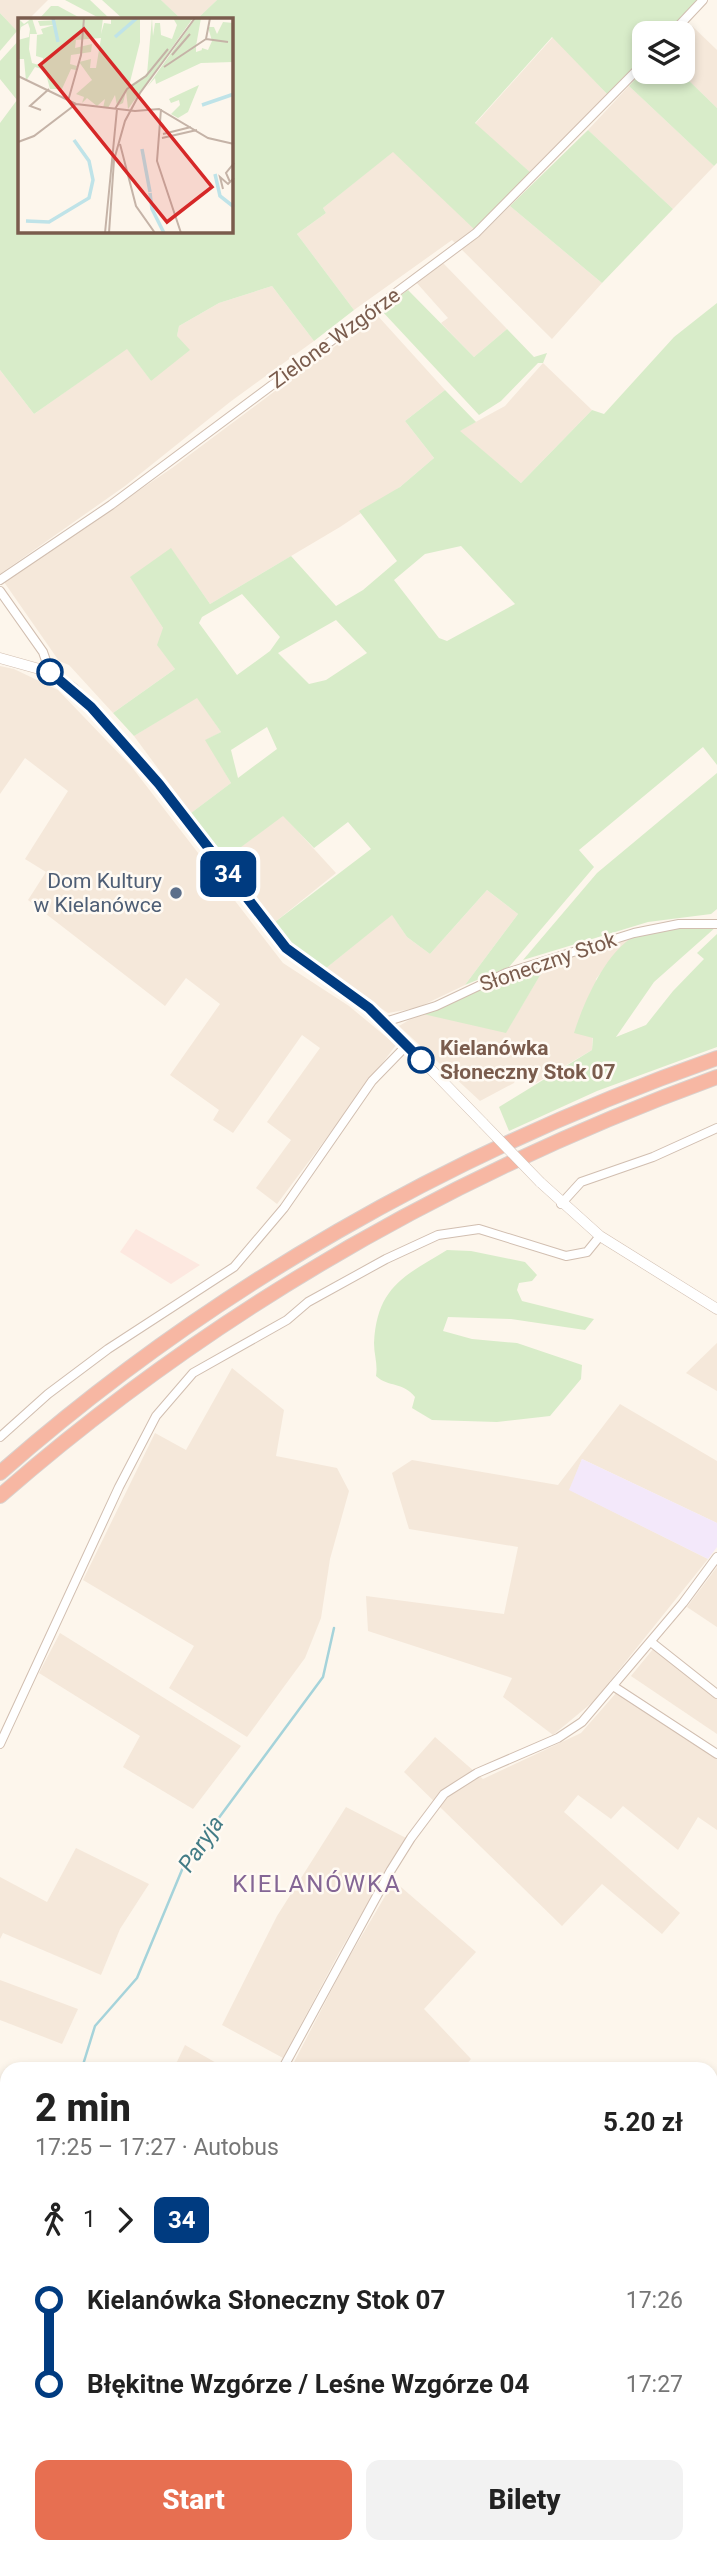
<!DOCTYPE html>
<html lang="pl">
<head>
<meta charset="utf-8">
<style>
  :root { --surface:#fff; --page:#f2f2f2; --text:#222; --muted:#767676; --accent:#e76f51 }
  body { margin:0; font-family:Roboto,sans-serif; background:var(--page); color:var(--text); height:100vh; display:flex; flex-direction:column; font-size:26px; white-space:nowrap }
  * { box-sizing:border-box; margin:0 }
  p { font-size:23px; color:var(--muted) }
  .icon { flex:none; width:38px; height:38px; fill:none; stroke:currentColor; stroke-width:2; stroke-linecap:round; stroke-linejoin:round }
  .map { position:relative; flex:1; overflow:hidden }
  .details { position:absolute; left:0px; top:2062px; width:718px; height:492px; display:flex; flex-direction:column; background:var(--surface); border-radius:21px 21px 0 0; box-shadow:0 4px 10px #0003 }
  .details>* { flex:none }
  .badge { padding:0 14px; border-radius:10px; font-size:24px; line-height:46px }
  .controls { position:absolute; left:632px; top:21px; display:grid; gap:14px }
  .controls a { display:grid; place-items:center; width:63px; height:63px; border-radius:14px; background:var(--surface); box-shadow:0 4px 10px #0003; font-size:35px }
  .map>.badge { position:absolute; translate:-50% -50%; box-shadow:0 0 0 4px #fff }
  .legs { display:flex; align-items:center; gap:10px; height:77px; padding:0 35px; font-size:23px }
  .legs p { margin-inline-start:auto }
  .head { display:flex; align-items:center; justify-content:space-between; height:119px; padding:0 35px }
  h1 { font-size:38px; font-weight:800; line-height:52px }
  .primary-button { display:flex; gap:14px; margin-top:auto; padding:14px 35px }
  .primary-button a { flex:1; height:80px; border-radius:14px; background:var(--accent); color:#fff; font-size:28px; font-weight:800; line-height:80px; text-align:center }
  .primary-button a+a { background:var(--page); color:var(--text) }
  ul { padding:0 35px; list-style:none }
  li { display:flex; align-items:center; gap:24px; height:84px; font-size:26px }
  li i { display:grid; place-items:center; width:10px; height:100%; margin:0 9px; background:currentColor }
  li i::after { content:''; width:18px; height:18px; margin:-9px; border:5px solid; border-radius:50%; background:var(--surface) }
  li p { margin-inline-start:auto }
  li:first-child i { background:linear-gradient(#0000 50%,currentColor 0) }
  li:last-child i { background:linear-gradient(currentColor 50%,#0000 0) }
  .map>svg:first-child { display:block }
  .residential { fill:#f5e8da }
  .commercial { fill:#fde8e0 }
  .education { fill:#f3e8fa }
  .green { fill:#d8ecc9; fill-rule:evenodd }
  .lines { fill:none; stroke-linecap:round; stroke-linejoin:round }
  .stream { stroke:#a5d3da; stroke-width:2.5 }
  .minor-casing { stroke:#d1beb0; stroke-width:10 }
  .tertiary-casing { stroke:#d1beb0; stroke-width:11 }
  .motorway-casing { stroke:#dad1cd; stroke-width:16 }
  .minor { stroke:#fff; stroke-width:8 }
  .tertiary { stroke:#fff; stroke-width:10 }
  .motorway { stroke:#f7b7a3; stroke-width:14 }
  .tertiary-bridge-casing { stroke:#d1beb0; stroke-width:11; stroke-linecap:butt }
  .tertiary-bridge { stroke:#fff; stroke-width:10 }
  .line-1-casing { stroke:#fff; stroke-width:16 }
  .line-1 { stroke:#003b80; stroke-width:10 }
  .stop-1-dot { fill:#fff; stroke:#003b80; stroke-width:3.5 }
  .service-dot { fill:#5c6f8a; stroke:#fffaf3; stroke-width:2.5 }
  .labels { text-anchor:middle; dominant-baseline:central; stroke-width:5; stroke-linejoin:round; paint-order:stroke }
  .street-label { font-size:21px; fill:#7a5c4d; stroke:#fffaf3 }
  .service-label { font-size:21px; fill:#4e5e75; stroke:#fffaf3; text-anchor:end }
  .stop-label { font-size:21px; font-weight:bold; fill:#7a5c4d; stroke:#fffaf3; text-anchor:start }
  .water-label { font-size:23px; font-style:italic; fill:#437c86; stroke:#fffaf3 }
  .quarter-label { font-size:24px; letter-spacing:2px; fill:#846695; stroke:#fffaf3 }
  .inset-river { fill:none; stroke:#bfe3e8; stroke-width:3.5 }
  .inset-road { fill:none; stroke:#c5b3a7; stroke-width:2 }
  .view { fill:#d62828; fill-opacity:0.15; stroke:#d62828; stroke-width:3.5 }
  .inset-edge { fill:none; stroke:#7a5c4d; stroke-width:3.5 }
</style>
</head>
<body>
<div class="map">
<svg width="717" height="2552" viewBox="0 0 717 2552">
  <rect width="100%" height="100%" fill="#fdf6ec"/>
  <g class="residential">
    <polygon points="0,0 48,0 29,19 19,19 17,31 0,13"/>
    <polygon points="161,0 217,0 197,19 181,19"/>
    <polygon points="692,26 717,50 717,108 680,72 683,36"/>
    <polygon points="553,37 608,95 531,173 475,124"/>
    <polygon points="629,86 714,166 673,209 588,130"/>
    <polygon points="393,151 481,235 510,206 602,283 552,339 452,240 354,310 297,234 326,213 323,208"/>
    <polygon points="443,263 507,329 474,357 441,323 448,318 416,282"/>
    <polygon points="272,286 314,341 230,402 125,486 0,574 0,370 34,414 127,348 151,381 177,336 179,326 219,303"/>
    <polygon points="377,315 445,390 405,421 434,458 400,487 340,527 210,604 171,549 131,577 163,628 175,669 113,713 69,665 59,661 4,582 172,468"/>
    <polygon points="543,363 592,410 521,483 459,431 505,406"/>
    <polygon points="0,666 14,669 58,690 131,766 283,963 349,1006 396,1045 277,1204 256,1188 291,1140 267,1122 320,1048 302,1035 233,1133 213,1120 219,1110 170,1075 220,1004 186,978 165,1006 28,900 46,872 25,859 68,791 25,758 0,794"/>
    <polygon points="197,697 221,732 206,740 231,783 191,813 134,736"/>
    <polygon points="283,815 336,873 275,922 225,859"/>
    <polygon points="487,890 518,914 465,985 417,1008 388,1013 325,969 392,914 407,937 430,954"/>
    <polygon points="638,934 613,957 596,979 592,1050 536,1083 518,1074 514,1083 480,1101 399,1026 414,1017 428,1014 506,1032 548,962"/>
    <polygon points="717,1343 717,1391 686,1373"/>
    <polygon points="232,1368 284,1410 276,1456 337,1468 349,1491 330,1559 321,1618 305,1658 247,1737 169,1688 194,1646 83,1580 155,1433 186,1450"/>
    <polygon points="620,1404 717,1461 717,1523 582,1459 570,1490 708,1559 594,1701 553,1735 503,1697 512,1678 368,1631 366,1596 504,1614 518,1547 409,1529 392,1473 412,1460 558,1485"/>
    <polygon points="717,1567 717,1627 687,1607"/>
    <polygon points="60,1633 241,1746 193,1809 123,1767 140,1736 39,1673"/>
    <polygon points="658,1643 717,1689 717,1734 631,1676"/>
    <polygon points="616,1693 717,1756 717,1830 698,1817 678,1850 623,1806 611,1819 578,1795 564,1812 680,1913 662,1934 602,1884 562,1926 404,1772 435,1737 483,1779 581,1733"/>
    <polygon points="346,1807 406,1838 340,1951 283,2058 222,2025 277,1916"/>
    <polygon points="76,1848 149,1884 120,1929 101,1975 3,1933 0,1939 0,1877 47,1902"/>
    <polygon points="394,1881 476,1952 424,2009 471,2059 463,2068 291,2068 344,1966"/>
    <polygon points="0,1980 78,2009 62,2044 0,2020"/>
    <polygon points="185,2045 225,2068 174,2068"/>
    <polygon points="7,2405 7,2490 0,2487 0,2417"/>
    <polygon points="26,2546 114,2546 113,2552 37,2552"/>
    <polygon points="195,2546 242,2546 252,2552 192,2552"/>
  </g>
  <polygon class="commercial" points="136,1229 200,1265 171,1284 120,1252"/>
  <polygon class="education" points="582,1459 717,1523 717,1547 708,1559 569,1490"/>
  <g class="green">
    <polygon points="65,0 90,0 110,19 101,19"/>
    <polygon points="102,0 161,0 181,19 123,19"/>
    <polygon points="217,0 697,0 666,33 644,33 644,56 608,95 552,37 475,123 531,173 474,229 393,152 323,208 326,213 297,234 354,310 314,341 272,286 219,303 179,326 177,336 190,350 151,381 127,349 34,414 0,370 0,123 17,100 0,79 0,61 19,40 19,231 231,231 231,19 197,19"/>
    <polygon points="51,6 58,6 82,19 39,19"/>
    <polygon points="0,13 17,31 0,51"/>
    <polygon points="644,70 680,72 717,108 717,163 714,166 629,86"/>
    <polygon points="588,130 673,209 602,283 510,206"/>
    <polygon points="408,290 474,357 507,329 534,357 547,353 543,363 538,363 501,401 479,415 381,310"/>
    <path d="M717 303V765L703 747 579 850 594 867 509 967 465 985 518 914 487 890 430 954 407 937 392 915 325 969 295 948 275 922 371 849 348 822 314 848 283 816 225 859 191 813 231 783 205 740 221 732 197 698 134 736 113 713 175 669 157 645 163 628 130 577 171 548 210 604 291 556 336 606 363 590 397 561 359 511 400 487 434 458 405 421 445 390 476 422 460 431 521 483 592 410 604 414 674 337ZM461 546 515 604 447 641 439 638 394 580 425 554ZM242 594 280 637 270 651 237 675 199 623 202 617ZM336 620 367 653 326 680 309 684 278 653ZM267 727 277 749 238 778 231 750Z"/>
    <polygon points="717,773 717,909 711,914 648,922 523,960 597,873"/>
    <path d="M689 927H716L654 982 616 1037 646 1025 673 991 704 959 697 953 717 934V1047L597 1091 509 1131 499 1107 592 1050 593 1038 574 1033C583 1004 608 945 640 934 654 929 673 929 689 927Z"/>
    <polygon points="548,962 506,1033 423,1014"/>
    <path d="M447 1250 471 1251 525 1262 537 1275 532 1281 519 1283 517 1290 522 1301 594 1319 585 1330 511 1319 448 1317 443 1331 472 1339 517 1343 582 1365 581 1379 550 1416 497 1422 432 1420 412 1408 415 1397C402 1381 389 1388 376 1376 378 1364 374 1355 374 1343 377 1287 404 1276 447 1250Z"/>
  </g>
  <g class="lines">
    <g class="stream">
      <polyline points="82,2068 95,2026 137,1978 184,1865 323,1677 334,1628"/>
      <polyline points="0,2273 7,2271"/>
      <polyline points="607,2546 610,2552"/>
    </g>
    <g class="minor-casing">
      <g id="minor">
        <polyline points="672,33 703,0"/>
        <polyline points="0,580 111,505 476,233 644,63"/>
        <polyline points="0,591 43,652 50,672"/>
        <polyline points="385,1022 436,1006 506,973 634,933 679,924 717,924"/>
        <polyline points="561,1204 581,1182 653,1157 717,1128"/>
        <polyline points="0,1437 48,1394 108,1349 234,1267 284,1208 372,1081 407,1045"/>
        <polyline points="651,1642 717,1694"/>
        <polyline points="613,1686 717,1754"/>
        <polyline points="0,1744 119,1487 156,1416 193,1373 287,1320 308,1302 386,1259 438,1235 479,1229 566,1256 587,1252 600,1236"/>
        <polyline points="283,2068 391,1870 411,1838 444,1794 477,1773 558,1738 582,1722 683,1603 717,1557"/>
        <polyline points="176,2546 185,2552"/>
        <polyline points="120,2552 121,2546"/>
      </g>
    </g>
    <g class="tertiary-casing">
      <g id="tertiary">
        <polyline points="0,658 50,672 73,688 159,784 286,948 385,1022 483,1123"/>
        <polyline points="540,1182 600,1236 717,1309"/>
      </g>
    </g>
    <g class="motorway-casing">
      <g id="motorway">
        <path d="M0 1473C209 1289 454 1150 717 1058"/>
        <path d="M0 1496C212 1311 453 1173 717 1077"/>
      </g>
    </g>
    <use href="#minor" class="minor"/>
    <use href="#tertiary" class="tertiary"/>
    <use href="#motorway" class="motorway"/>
    <g class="tertiary-bridge-casing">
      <polyline id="tertiary-bridge" points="483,1123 540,1182"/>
    </g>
    <use href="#tertiary-bridge" class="tertiary-bridge"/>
  </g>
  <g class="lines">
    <g class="line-1-casing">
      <polyline id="line-1" points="50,672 91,707 159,784 286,948 369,1008 421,1060"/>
    </g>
    <use href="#line-1" class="line-1"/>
  </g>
  <g class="stop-1-dot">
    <circle cx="50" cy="672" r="12"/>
    <circle cx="421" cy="1060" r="12"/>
  </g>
  <circle class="service-dot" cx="176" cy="893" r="7"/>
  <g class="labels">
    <g class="street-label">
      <text transform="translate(335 338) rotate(-36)">Zielone Wzgórze</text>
      <text transform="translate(548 962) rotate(-19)">Słoneczny Stok</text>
    </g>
    <g class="service-label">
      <text x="162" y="881">Dom Kultury<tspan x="162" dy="24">w Kielanówce</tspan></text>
    </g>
    <g class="stop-label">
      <text x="440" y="1048">Kielanówka<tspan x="440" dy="24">Słoneczny Stok 07</tspan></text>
    </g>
    <g class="water-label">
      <text transform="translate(201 1844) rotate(-56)">Paryja</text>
    </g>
    <g class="quarter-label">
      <text x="317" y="1884">KIELANÓWKA</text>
    </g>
  </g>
  <g transform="translate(18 18)">
    <rect width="215" height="215" fill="#fdf6ec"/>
    <path d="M0 0 6 6 14 0 19 16H12L11 31 14 45 24 48 25 40 18 38 19 17 25 16 23 11 36 7 22 8 20 3 85 0 83 16 86 5 93 6V0H122V24L111 68 129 56 134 0 135 18 137 5H142L143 17 154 21 159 7 155 0H175L110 91 108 73 105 85 99 88 97 77 90 90H85L87 81 79 88 69 80 64 85 66 79 58 76 74 62 61 44 73 41 72 50H78L83 20 58 22 57 30 74 26 73 34 53 37 52 46 59 48 58 52 53 51 44 71H32L27 52 17 49 8 63 6 41H0V22L11 19 12 11 10 5 3 9 0 21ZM178 0H183L178 28V34L184 32 182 42 184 30 190 32 194 23 190 9H196L199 16 205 4 215 5V44L183 45 138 66 137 60 129 69ZM181 67 170 94 160 100 153 96 162 87 161 82 153 85 151 81Z" fill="#d8ecc9"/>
    <path class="inset-river" d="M35 0 40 24M97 19 119 0M184 87 216 76M124 131 132 174M197 156 202 178 216 189M132 175 134 191 146 215M8 203 31 204 71 180 75 162 71 143 56 122"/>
    <path class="inset-road" d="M188 21 210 24M154 37 172 16M146 49 188 21 192 0M0 58 58 86 117 93 141 91 190 120 216 126M50 83 63 37 66 0M97 91 109 71 128 58 150 31M143 91 139 143 163 215M23 92 12 88 31 71M145 116 173 109M144 120 179 112M0 124 16 118 58 86M102 126 118 188 137 215M212 164 208 155 216 145M205 171 202 159 210 166 216 160M87 215 99 91M91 215 96 142 107 103 122 75 177 0"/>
    <path class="view" d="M66 11 194 169 149 204 22 47Z"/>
    <rect width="215" height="215" class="inset-edge"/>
  </g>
</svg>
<div class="controls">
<a><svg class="icon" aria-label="layers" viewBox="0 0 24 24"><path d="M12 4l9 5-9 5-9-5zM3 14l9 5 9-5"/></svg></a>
</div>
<b class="badge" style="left:228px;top:874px;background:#003b80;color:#fff">34</b>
<section class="details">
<div class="head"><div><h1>2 min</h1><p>17:25 – 17:27 · Autobus</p></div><b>5.20 zł</b></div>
<div class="legs"><svg class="icon" aria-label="walk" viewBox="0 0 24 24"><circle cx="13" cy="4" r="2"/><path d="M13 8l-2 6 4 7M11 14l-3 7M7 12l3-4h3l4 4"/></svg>1<svg class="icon" aria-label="forward" viewBox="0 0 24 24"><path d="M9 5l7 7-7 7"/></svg><b class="badge" style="background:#003b80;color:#fff">34</b></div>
<ul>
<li><i style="color:#003b80"></i><b>Kielanówka Słoneczny Stok 07</b><p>17:26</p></li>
<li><i style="color:#003b80"></i><b>Błękitne Wzgórze / Leśne Wzgórze 04</b><p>17:27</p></li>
</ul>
<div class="primary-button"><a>Start</a><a>Bilety</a></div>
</section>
</div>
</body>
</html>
